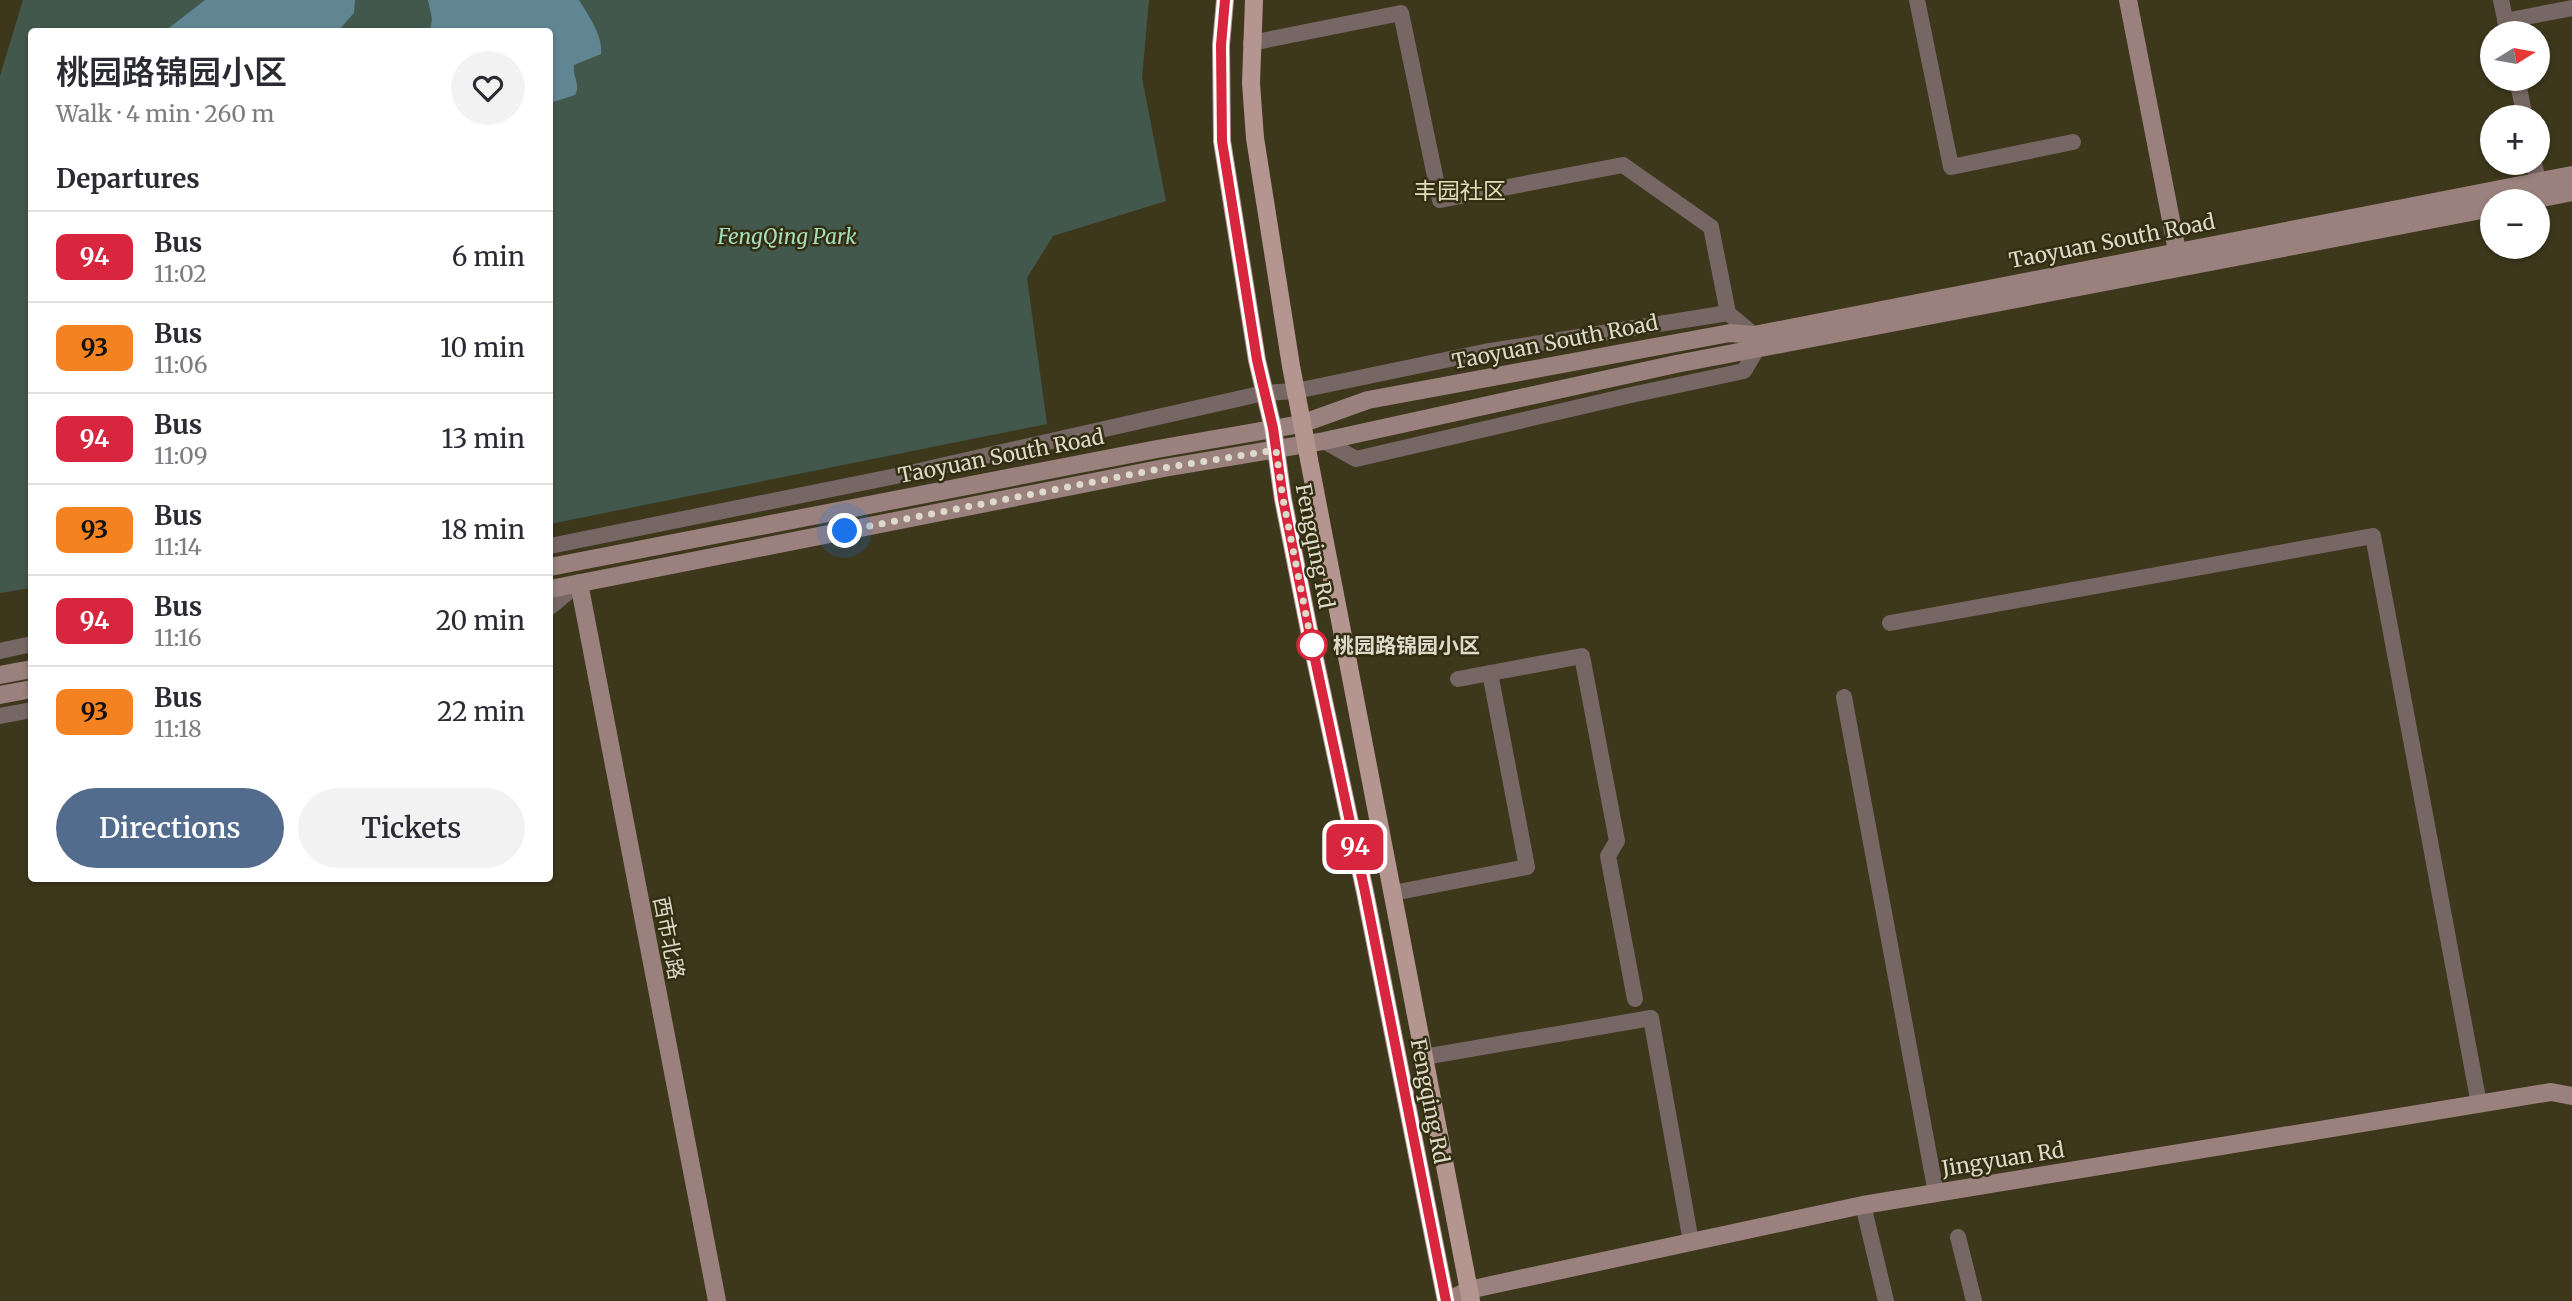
<!DOCTYPE html>
<html lang="en">
<head>
<meta charset="utf-8">
<style>
  :root { --surface:#fff; --page:#f2f2f3; --text:#2b2b33; --muted:#7c7c81; --line:#e1e1e2; --accent:#536c8d }
  body { margin:0; font-family:Merriweather,"Noto Sans SC",serif; background:var(--page); color:var(--text); height:100vh; display:flex; flex-direction:column; font-size:26px; white-space:nowrap }
  * { box-sizing:border-box; margin:0 }
  p { font-size:23px; color:var(--muted) }
  .icon { flex:none; width:38px; height:38px; fill:none; stroke:currentColor; stroke-width:2; stroke-linecap:round; stroke-linejoin:round }
  .map { position:relative; flex:1; overflow:hidden }
  .sheet { position:absolute; left:28px; top:28px; width:525px; height:854px; display:flex; flex-direction:column; background:var(--surface); border-radius:7px; box-shadow:0 2px 5px #0004 }
  .sheet>* { flex:none }
  .badge { padding:0 14px; border-radius:10px; font-size:24px; line-height:46px }
  .needle { width:46px; rotate:79deg }
  .tools { position:absolute; left:2480px; top:21px; display:grid; gap:14px }
  .tools a { display:grid; place-items:center; width:70px; height:70px; border-radius:50%; background:var(--surface); box-shadow:0 2px 5px #0004; font-size:35px }
  .you { position:absolute; width:35px; height:35px; margin:-18px; border:5px solid #fff; border-radius:50%; background:#1a73e8; box-shadow:0 0 0 10px #1a73e833 }
  .map>.badge { position:absolute; translate:-50% -50%; box-shadow:0 0 0 4px #fff }
  h2 { padding:0 28px; font-size:26px; line-height:63px }
  .round { display:grid; place-items:center; flex:none; width:74px; height:74px; border-radius:37px; background:var(--page) }
  .summary { display:flex; align-items:center; justify-content:space-between; height:119px; padding:0 28px }
  h1 { font-size:33px; font-weight:600; line-height:52px }
  .button { display:flex; gap:14px; margin-top:auto; padding:14px 28px }
  .button a { flex:1; height:80px; border-radius:42px; background:var(--accent); color:#fff; font-size:28px; font-weight:600; line-height:80px; text-align:center }
  .button a+a { background:var(--page); color:var(--text) }
  ul { padding:0; list-style:none }
  li { display:flex; align-items:center; gap:21px; height:91px; padding:0 28px; border-top:2px solid var(--line) }
  li div { flex:1 }
  li b { display:block; font-size:26px }
  li em { font-style:normal }
  li .badge { min-width:77px; font-weight:700; text-align:center }
  .map>svg:first-child { display:block }
  .green { fill:#43584c }
  .water { fill:#608593 }
  .lines { fill:none; stroke-linecap:round; stroke-linejoin:round }
  .street { stroke:#776764; stroke-width:16 }
  .secondary { stroke:#9a817d; stroke-width:18 }
  .primary { stroke:#b59590; stroke-width:18 }
  .line-casing { stroke:#fff; stroke-width:16 }
  .line { stroke:#d7263d; stroke-width:10 }
  .walk { stroke:#dddaca; stroke-width:7; stroke-dasharray:0 12.6 }
  .stop-dot { fill:#fff; stroke:#d7263d; stroke-width:3.5 }
  .labels { text-anchor:middle; dominant-baseline:central; stroke-width:5; stroke-linejoin:round; paint-order:stroke }
  .park-label { font-size:21px; font-style:italic; fill:#a4debc; stroke:#332d12 }
  .street-label { font-size:21px; fill:#dddaca; stroke:#332d12 }
  .stop-label { font-size:21px; font-weight:bold; fill:#dddaca; stroke:#332d12; text-anchor:start }
  .neighbourhood-label { font-size:23px; fill:#e3dcbc; stroke:#332d12 }
</style>
</head>
<body>
<div class="map">
<svg width="2572" height="1301" viewBox="0 0 2572 1301">
  <rect width="100%" height="100%" fill="#3d371c"/>
  <polygon class="green" points="23,0 1149,0 1142,78 1166,201 1053,236 1027,278 1047,424 550,524 550,32 32,32 31,588 0,593 0,76"/>
  <g class="water">
    <polygon points="205,0 355,0 354,13 338,31 165,31"/>
    <path d="M428 0H579C588 15 603 35 601 54L574 65C572 76 581 85 575 95L550 103V32L430 31 432 19Z"/>
  </g>
  <g class="lines">
    <g class="street">
      <polyline points="1917,0 1951,167 2073,142"/>
      <polyline points="2501,0 2508,33"/>
      <polyline points="2505,21 2572,8"/>
      <polyline points="1251,43 1401,13 1440,200 1623,165 1711,227 1728,313"/>
      <polyline points="2517,79 2525,117"/>
      <polyline points="2534,163 2538,181"/>
      <polyline points="1324,441 1356,459 1631,395 1744,371 1757,349"/>
      <polyline points="550,546 901,475 1264,393 1296,391 1484,352 1728,313 1754,335"/>
      <polyline points="550,607 579,583"/>
      <polyline points="1890,623 2373,536 2479,1104"/>
      <polyline points="0,651 32,644"/>
      <polyline points="1458,679 1582,656 1617,841 1608,856 1635,999"/>
      <polyline points="1844,697 1936,1193"/>
      <polyline points="0,716 32,710"/>
      <polyline points="1393,893 1527,867 1490,673"/>
      <polyline points="1424,1057 1651,1018 1691,1242"/>
      <polyline points="1863,1205 1886,1301"/>
      <polyline points="1958,1237 1974,1301"/>
    </g>
    <g class="secondary">
      <polyline points="2128,0 2179,261"/>
      <polyline points="2526,201 2572,192"/>
      <polyline points="550,567 1157,449 1301,424 1368,400 1730,333 1754,335 2572,175"/>
      <polyline points="579,583 717,1301"/>
      <polyline points="550,589 1164,468 1324,441 1676,364 2492,208"/>
      <polyline points="0,675 32,669"/>
      <polyline points="0,695 32,689"/>
      <polyline points="1447,1301 1469,1290 1496,1284 1863,1205 2551,1092 2572,1096"/>
    </g>
    <g class="primary">
      <polyline points="1225,0 1221,45 1222,141 1257,360 1273,428 1283,499 1312,645 1365,892 1446,1301"/>
      <polyline points="1254,0 1251,83 1255,138 1291,366 1471,1301"/>
    </g>
  </g>
  <g class="lines">
    <g class="line-casing">
      <polyline id="line" points="1225,0 1221,45 1222,141 1257,360 1273,428 1283,499 1312,645 1365,892 1446,1301"/>
    </g>
    <use href="#line" class="line"/>
    <polyline class="walk" points="845,531 1164,468 1276,450 1283,499 1312,645"/>
  </g>
  <circle class="stop-dot" cx="1312" cy="645" r="14"/>
  <g class="labels">
    <g class="park-label">
      <text x="787" y="236">FengQing Park</text>
    </g>
    <g class="street-label">
      <text transform="translate(2112 241) rotate(-11)">Taoyuan South Road</text>
      <text transform="translate(1555 342) rotate(-11)">Taoyuan South Road</text>
      <text transform="translate(1001 456) rotate(-11)">Taoyuan South Road</text>
      <text transform="translate(1315 546) rotate(79)">Fengqing Rd</text>
      <text transform="translate(669 938) rotate(79)">西市北路</text>
      <text transform="translate(1430 1101) rotate(79)">Fengqing Rd</text>
      <text transform="translate(2003 1159) rotate(-9)">Jingyuan Rd</text>
    </g>
    <g class="stop-label">
      <text x="1333" y="645">桃园路锦园小区</text>
    </g>
    <g class="neighbourhood-label">
      <text x="1460" y="190">丰园社区</text>
    </g>
  </g>
</svg>
<div class="tools">
<a><svg class="needle" viewBox="-14 -14 28 28"><path d="M0-13l5 13h-10z" fill="#e53935"/><path d="M0 13l5-13h-10z" fill="#7c7c81"/></svg></a>
<a>+</a>
<a>−</a>
</div>
<div class="you" style="left:845px;top:531px"></div>
<b class="badge" style="left:1355px;top:847px;background:#d7263d;color:#fff">94</b>
<section class="sheet">
<div class="summary"><div><h1>桃园路锦园小区</h1><p>Walk · 4 min · 260 m</p></div><a class="round"><svg class="icon" aria-label="heart" viewBox="0 0 24 24"><path d="M12 20l-8-8c-3-5 5-10 8-4 3-6 11-1 8 4z"/></svg></a></div>
<h2>Departures</h2>
<ul>
<li><span class="badge" style="background:#d7263d;color:#fff">94</span><div><b>Bus</b><p>11:02</p></div><em>6 min</em></li>
<li><span class="badge" style="background:#f58220;color:#111">93</span><div><b>Bus</b><p>11:06</p></div><em>10 min</em></li>
<li><span class="badge" style="background:#d7263d;color:#fff">94</span><div><b>Bus</b><p>11:09</p></div><em>13 min</em></li>
<li><span class="badge" style="background:#f58220;color:#111">93</span><div><b>Bus</b><p>11:14</p></div><em>18 min</em></li>
<li><span class="badge" style="background:#d7263d;color:#fff">94</span><div><b>Bus</b><p>11:16</p></div><em>20 min</em></li>
<li><span class="badge" style="background:#f58220;color:#111">93</span><div><b>Bus</b><p>11:18</p></div><em>22 min</em></li>
</ul>
<div class="button"><a>Directions</a><a>Tickets</a></div>
</section>
</div>
</body>
</html>
